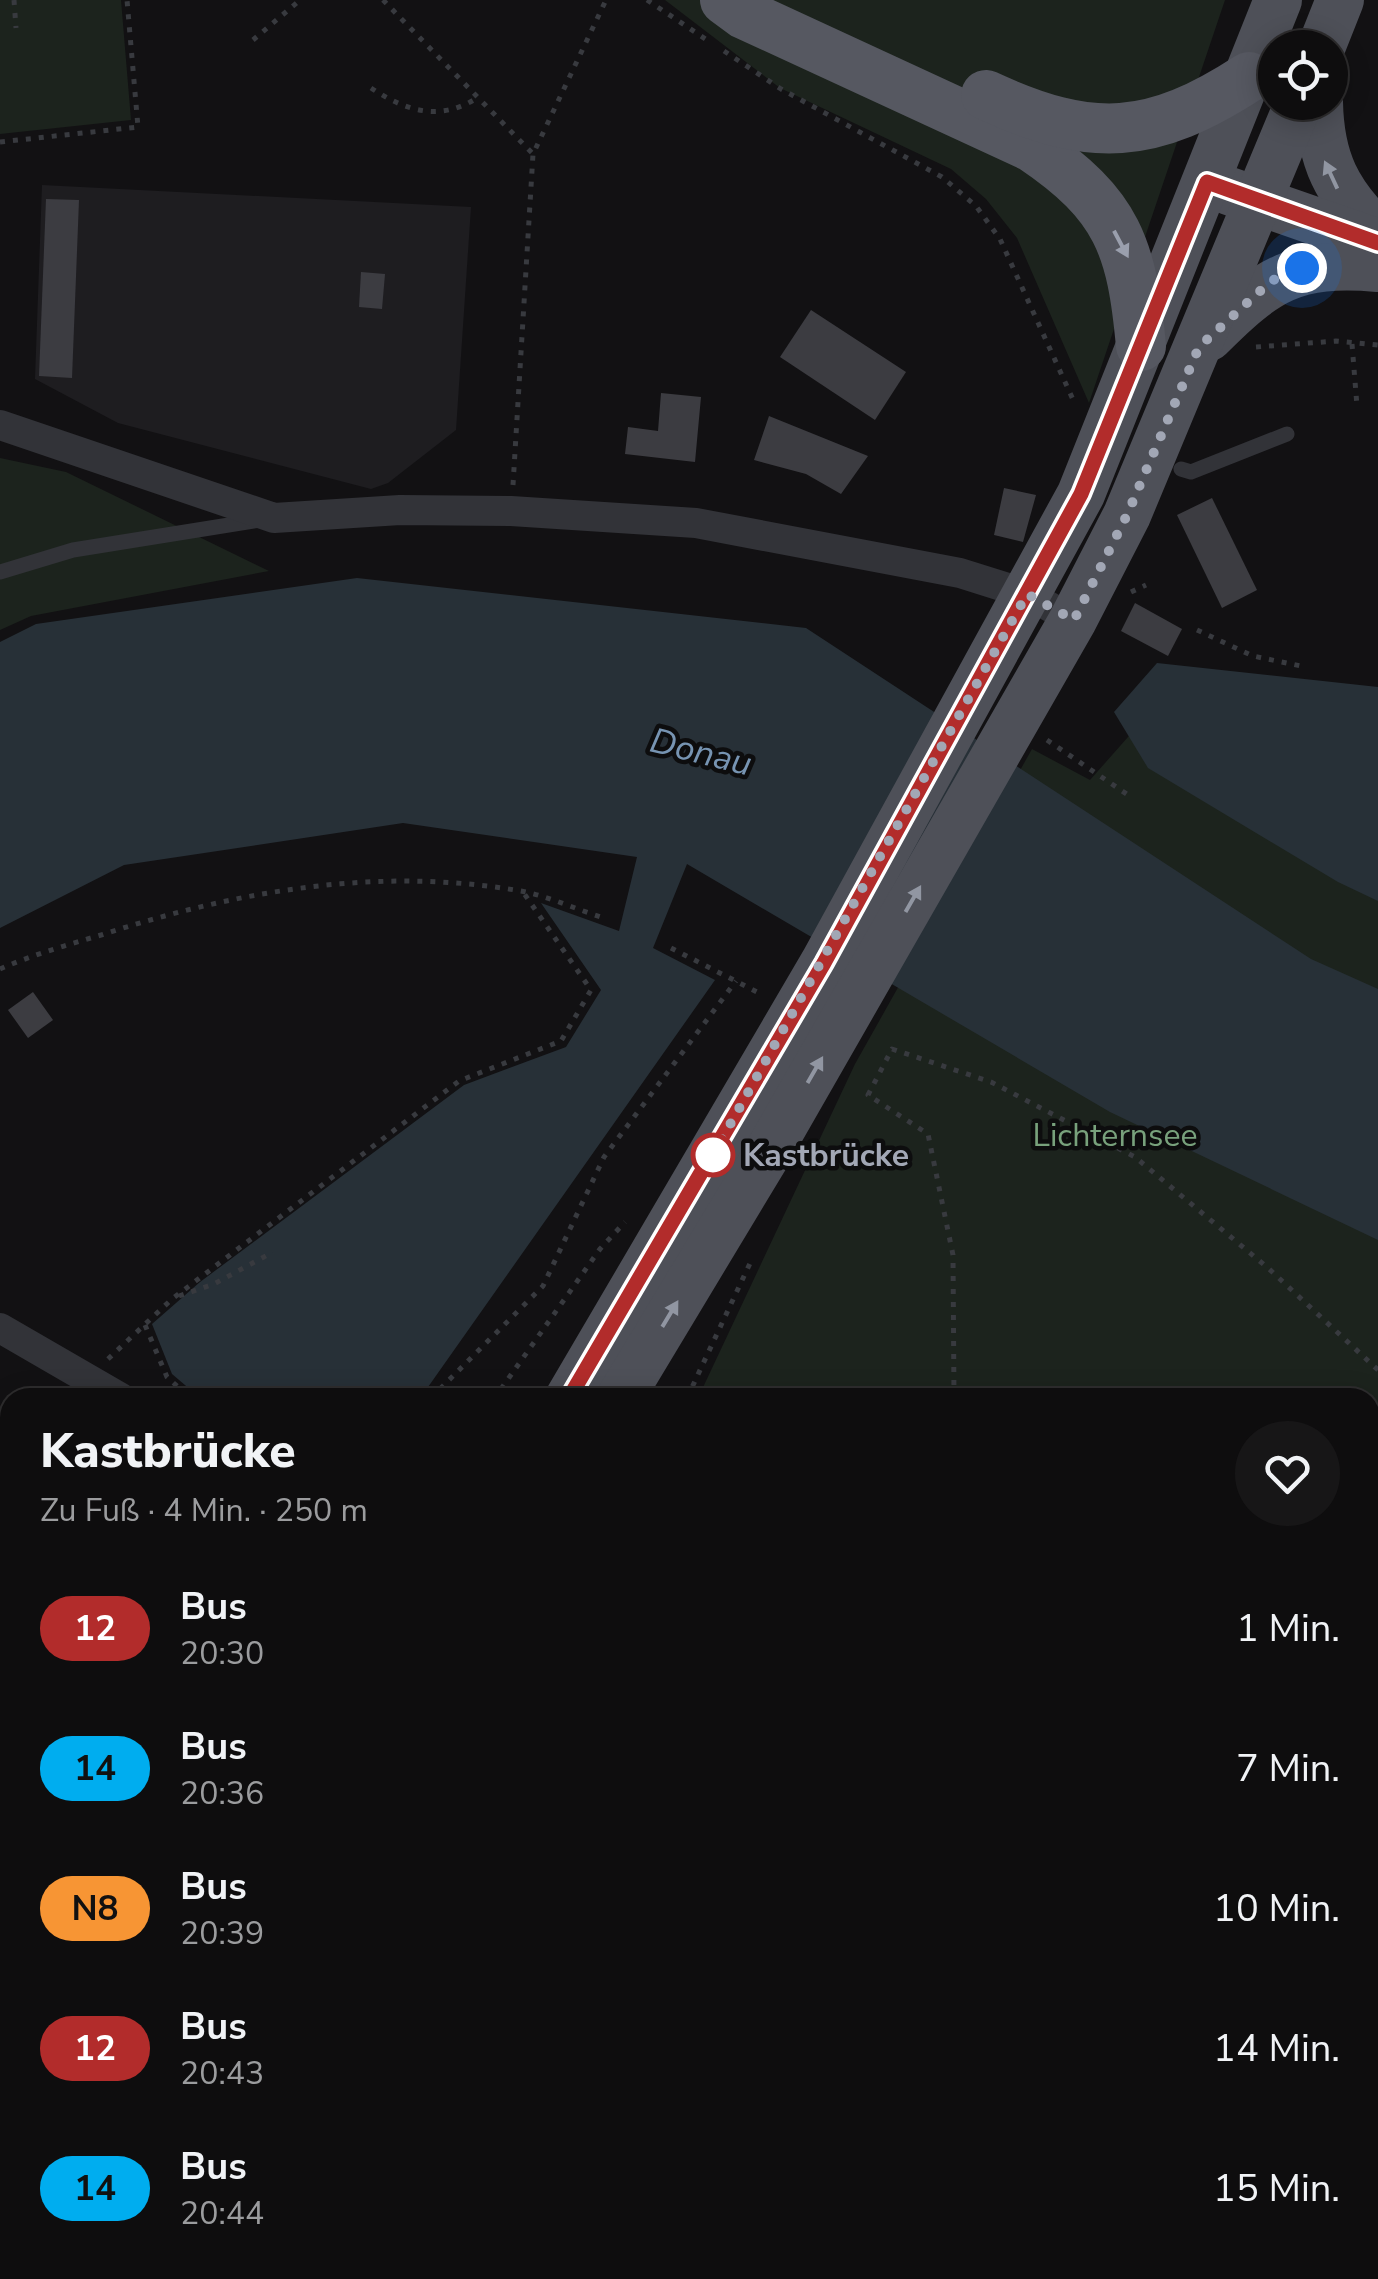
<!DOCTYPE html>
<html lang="de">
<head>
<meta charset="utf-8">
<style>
  :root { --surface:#0e0d0e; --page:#171617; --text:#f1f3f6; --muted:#9b9c9e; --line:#2e2d2e }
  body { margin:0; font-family:"Nunito Sans",sans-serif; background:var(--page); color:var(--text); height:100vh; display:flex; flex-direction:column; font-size:38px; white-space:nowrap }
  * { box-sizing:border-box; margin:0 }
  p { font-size:32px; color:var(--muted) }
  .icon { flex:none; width:55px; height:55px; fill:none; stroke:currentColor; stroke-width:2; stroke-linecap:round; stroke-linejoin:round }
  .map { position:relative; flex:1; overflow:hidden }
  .details { position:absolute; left:0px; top:1388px; width:1380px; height:892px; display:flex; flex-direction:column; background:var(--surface); border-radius:30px 30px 0 0; box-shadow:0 5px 25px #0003,0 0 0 2px var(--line) }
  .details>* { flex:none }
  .badge { padding:0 20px; border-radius:32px; font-size:35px; line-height:65px }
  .tools { position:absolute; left:1258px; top:30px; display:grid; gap:20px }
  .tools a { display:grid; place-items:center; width:90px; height:90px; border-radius:50%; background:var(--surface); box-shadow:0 5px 25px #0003,0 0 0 2px var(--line); font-size:50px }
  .you { position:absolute; width:50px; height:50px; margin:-25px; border:8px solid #fff; border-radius:50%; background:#1a73e8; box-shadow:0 0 0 15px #1a73e833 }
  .map>.badge { position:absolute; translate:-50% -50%; box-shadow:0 0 0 5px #fff }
  .round { display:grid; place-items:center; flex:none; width:105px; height:105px; border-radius:52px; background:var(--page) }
  .summary { display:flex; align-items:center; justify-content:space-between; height:170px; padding:0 40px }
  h1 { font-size:48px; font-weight:800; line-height:75px }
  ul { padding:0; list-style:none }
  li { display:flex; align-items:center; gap:30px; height:140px; padding:0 40px }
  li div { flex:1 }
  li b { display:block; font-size:38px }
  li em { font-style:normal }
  li .badge { min-width:110px; font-weight:700; text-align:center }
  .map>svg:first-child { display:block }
  .built { fill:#1e1d20 }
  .green { fill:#1c231d }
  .water { fill:#273037 }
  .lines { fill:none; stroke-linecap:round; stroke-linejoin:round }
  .stream { stroke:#273037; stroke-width:9 }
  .building { fill:#3c3c41 }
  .path { stroke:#383a3f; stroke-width:5; stroke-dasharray:5 8; stroke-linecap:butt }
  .service { stroke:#323338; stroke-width:15 }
  .minor { stroke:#323338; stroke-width:30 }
  .tertiary { stroke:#323338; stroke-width:38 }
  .primary { stroke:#4e5058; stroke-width:48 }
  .trunk { stroke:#565861; stroke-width:50 }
  .oneway { fill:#9196a2 }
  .oneway2 { fill:#9a9fad }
  .line-casing { stroke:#fff; stroke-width:22 }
  .line { stroke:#b22c2b; stroke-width:15 }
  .walk { stroke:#a2a7b5; stroke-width:10; stroke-dasharray:0 18 }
  .stop-dot { fill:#fff; stroke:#b22c2b; stroke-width:5 }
  .labels { text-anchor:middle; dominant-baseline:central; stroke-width:9; stroke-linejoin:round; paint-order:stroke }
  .park-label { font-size:32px; fill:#78a17c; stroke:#0d0d0e }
  .stop-label { font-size:32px; font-weight:bold; fill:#a2a7b5; stroke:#0d0d0e; text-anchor:start }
  .water-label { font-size:35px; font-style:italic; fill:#7794b2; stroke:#0d0d0e }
</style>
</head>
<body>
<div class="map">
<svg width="1378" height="2279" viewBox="0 0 1378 2279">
  <rect width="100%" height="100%" fill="#121113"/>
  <polygon class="built" points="42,185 471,207 456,430 388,483 371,489 118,423 35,379"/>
  <g class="green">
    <polygon points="0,0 121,0 131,120 0,134"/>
    <polygon points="665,0 1225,0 1089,403 1017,238 986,199 951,169 780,88"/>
    <polygon points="0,458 66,472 269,571 31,616 0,630"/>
    <polygon points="1189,668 1378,690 1378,2105 1370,2100 1370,1398 698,1398 855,1064 1032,749 1090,780"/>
  </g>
  <g class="water">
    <polygon points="357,578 806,628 1311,959 1378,989 1378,1240 1110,1112 687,864 653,948 715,980 421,1397 199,1397 172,1374 152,1324 200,1282 464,1085 566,1047 601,990 541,903 619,931 637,857 403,823 124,865 0,928 0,642 36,624"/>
    <polygon points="1157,663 1378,687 1378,901 1338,882 1148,768 1114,712"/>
  </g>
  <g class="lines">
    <g class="stream">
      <polyline points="1370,1917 1378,1911"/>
      <polyline points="1370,1977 1378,1978"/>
      <polyline points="632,2279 641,2270"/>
    </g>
  </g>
  <g class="building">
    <polygon points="46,199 79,200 72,378 39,376"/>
    <polygon points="361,272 385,274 382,309 359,307"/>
    <polygon points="811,310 906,372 875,420 780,357"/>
    <polygon points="661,393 701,397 695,462 625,454 628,427 658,431"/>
    <polygon points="769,416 868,456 841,494 806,474 754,460"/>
    <polygon points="1004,488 1036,495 1023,542 994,535"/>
    <polygon points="1212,498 1257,590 1222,608 1177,515"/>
    <polygon points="1135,603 1182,629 1168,656 1121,631"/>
    <polygon points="33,992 53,1020 28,1038 8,1010"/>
  </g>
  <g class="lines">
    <g class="path">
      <polyline points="14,0 16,28"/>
      <polyline points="383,0 533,154"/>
      <polyline points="647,0 707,40"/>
      <polyline points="253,40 300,0"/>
      <polyline points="724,51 781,89 942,177 976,206 1000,239 1075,404"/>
      <path d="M371 88C406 111 439 122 477 98"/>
      <polyline points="0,142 138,127 127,0"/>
      <polyline points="1352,344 1357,406"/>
      <polyline points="1256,347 1336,341 1378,345"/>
      <polyline points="513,485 533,154 606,0"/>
      <polyline points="1131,592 1146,585"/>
      <polyline points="1197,630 1253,656 1301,666"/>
      <polyline points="1047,740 1131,797"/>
      <polyline points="671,948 763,995"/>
      <path d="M0 969C32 955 67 945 101 935 237 891 378 866 521 891 548 896 575 909 601 917"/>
      <polyline points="179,1296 214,1284 273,1252"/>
      <polyline points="145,1325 167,1377 190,1398"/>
      <polyline points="108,1359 172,1299 459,1081 561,1041 591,990 523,892"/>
      <polyline points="501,1389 600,1249 625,1222"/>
      <polyline points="431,1398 543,1286 604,1157 736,981"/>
      <polyline points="491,1398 501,1389 516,1398"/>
      <polyline points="687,1398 752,1259"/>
      <polyline points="954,1398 953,1255 928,1134 868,1095 892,1049 991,1082 1135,1157 1268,1268 1378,1370"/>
    </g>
    <g class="service">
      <polyline points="1181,469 1191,472 1287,434"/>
      <polyline points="0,572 73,550 260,520"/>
    </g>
    <g class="minor">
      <polyline points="0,425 274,518 400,510 511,511 696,523 960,573 1027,594 1073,620"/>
      <polyline points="0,1328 121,1398"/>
    </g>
    <polyline class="tertiary" points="1370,2118 1378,2123"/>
    <g class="primary">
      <polyline points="1321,48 1340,0"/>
      <path d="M1319 102C1320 160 1337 193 1378 233"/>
      <polyline points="1229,191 1378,243"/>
      <path d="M1209 337C1267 279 1294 261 1378 268"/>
      <polyline points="569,1398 824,963 1081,494 1278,0"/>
      <polyline points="620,1398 767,1154 1073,620 1127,515 1299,102"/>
      <polyline points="63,2279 68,2270"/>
    </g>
    <g class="trunk">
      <path d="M725 0 744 14 1032 147C1118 205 1132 247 1141 346"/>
      <path d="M986 95C1092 144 1152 140 1249 77"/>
    </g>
  </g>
  <defs><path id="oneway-solid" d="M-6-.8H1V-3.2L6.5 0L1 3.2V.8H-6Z" transform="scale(2.5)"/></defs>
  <g class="oneway">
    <use href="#oneway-solid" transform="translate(1331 175) rotate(-115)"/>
    <use href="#oneway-solid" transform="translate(913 899) rotate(-60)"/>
    <use href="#oneway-solid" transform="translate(815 1070) rotate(-60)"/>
    <use href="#oneway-solid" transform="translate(670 1314) rotate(-59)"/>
  </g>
  <use class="oneway2" href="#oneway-solid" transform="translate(1121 244) rotate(62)"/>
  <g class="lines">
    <g class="line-casing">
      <polyline id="line" points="569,1398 824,963 1081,494 1207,182 1378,243"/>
    </g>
    <use href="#line" class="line"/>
    <polyline class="walk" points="713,1155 1027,594 1074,620 1127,515 1199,347 1271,281 1302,268"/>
  </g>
  <circle class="stop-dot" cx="713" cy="1155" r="20"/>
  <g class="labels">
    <g class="park-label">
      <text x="1115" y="1135">Lichternsee</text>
    </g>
    <g class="stop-label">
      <text x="743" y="1155">Kastbrücke</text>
    </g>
    <g class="water-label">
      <text transform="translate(701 752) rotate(14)">Donau</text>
    </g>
  </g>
</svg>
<div class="tools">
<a><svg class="icon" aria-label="locate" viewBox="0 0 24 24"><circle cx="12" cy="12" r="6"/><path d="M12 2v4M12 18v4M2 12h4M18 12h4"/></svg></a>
</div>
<div class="you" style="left:1302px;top:268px"></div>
<section class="details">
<div class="summary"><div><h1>Kastbrücke</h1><p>Zu Fuß · 4 Min. · 250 m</p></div><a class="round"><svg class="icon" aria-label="heart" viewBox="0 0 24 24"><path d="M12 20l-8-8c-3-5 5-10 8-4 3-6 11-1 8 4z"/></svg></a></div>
<ul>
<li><span class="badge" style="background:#b22c2b;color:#fff">12</span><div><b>Bus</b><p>20:30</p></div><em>1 Min.</em></li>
<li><span class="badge" style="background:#00adef;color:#111">14</span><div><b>Bus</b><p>20:36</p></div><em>7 Min.</em></li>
<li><span class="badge" style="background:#f79534;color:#111">N8</span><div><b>Bus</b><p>20:39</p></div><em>10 Min.</em></li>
<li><span class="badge" style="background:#b22c2b;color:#fff">12</span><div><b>Bus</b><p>20:43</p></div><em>14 Min.</em></li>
<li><span class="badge" style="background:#00adef;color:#111">14</span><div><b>Bus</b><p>20:44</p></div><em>15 Min.</em></li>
</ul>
</section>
</div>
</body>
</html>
